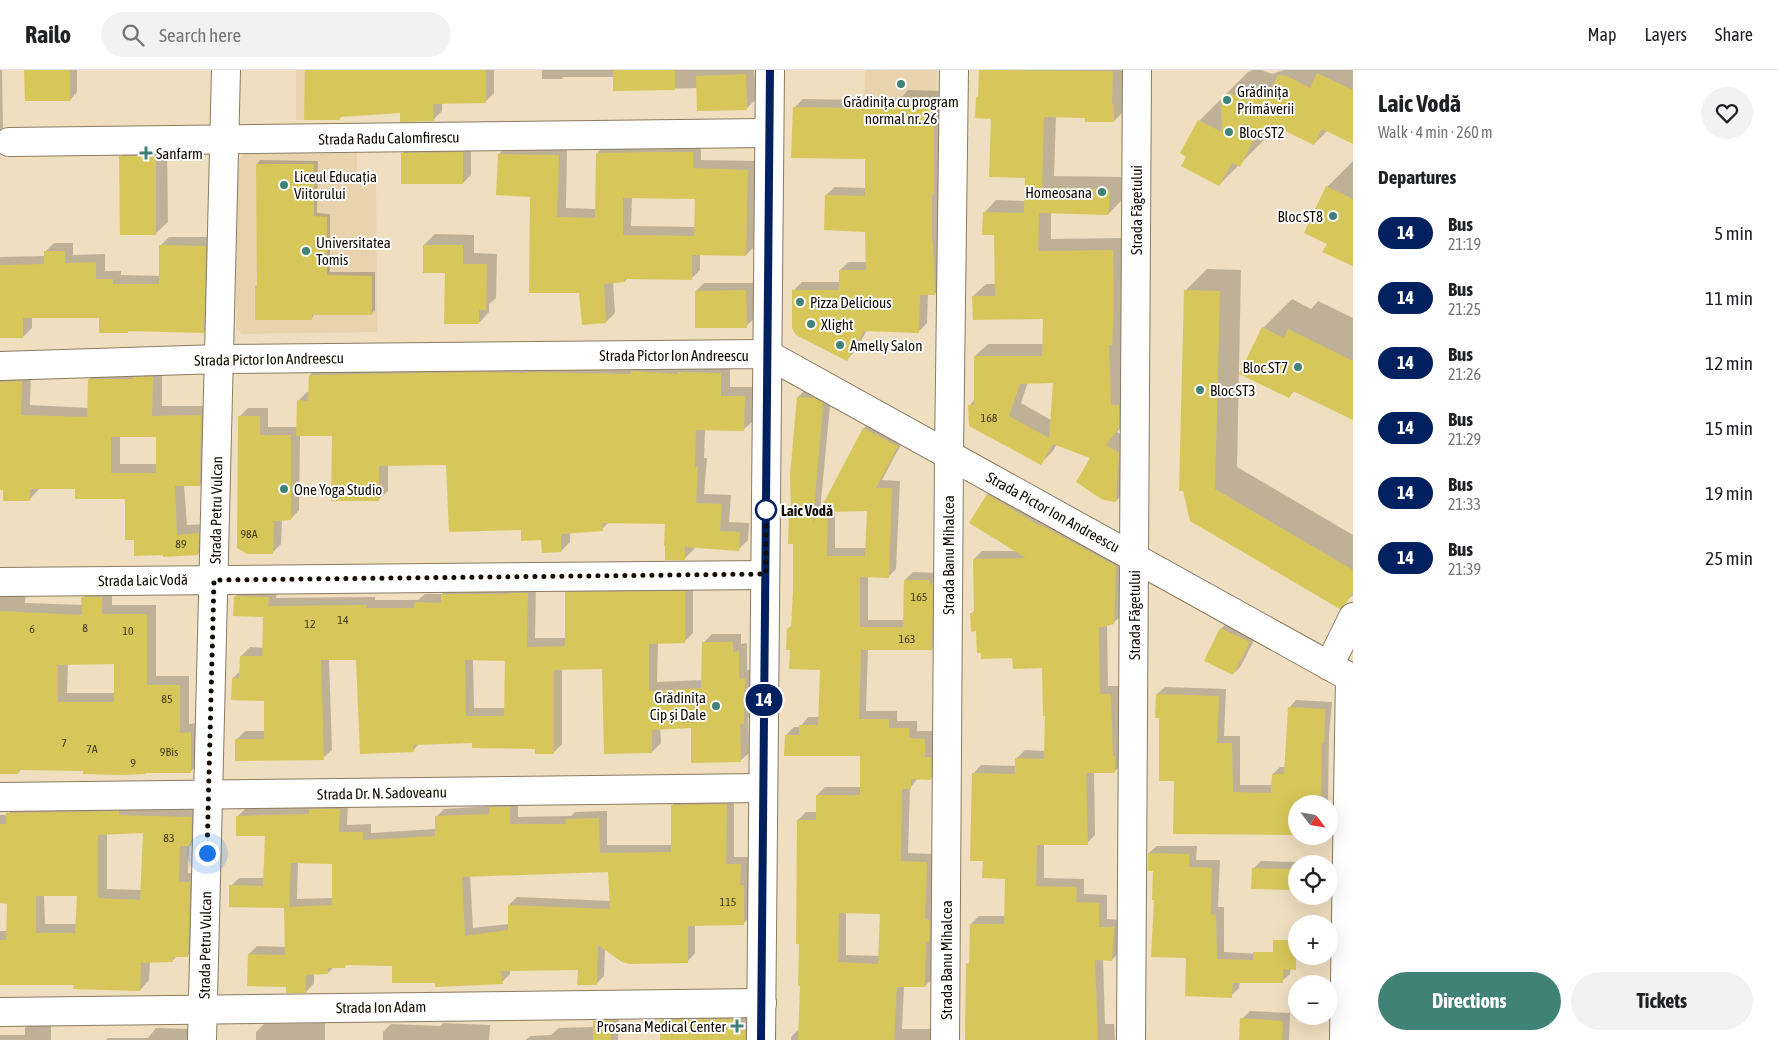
<!DOCTYPE html>
<html lang="en">
<head>
<meta charset="utf-8">
<style>
  :root { --surface:#fff; --page:#f2f2f2; --text:#202124; --muted:#757577; --line:#e0e0e0; --accent:#408376 }
  body { margin:0; font-family:"Asap Condensed",sans-serif; background:var(--page); color:var(--text); height:100vh; display:flex; flex-direction:column; font-size:19px; white-space:nowrap }
  * { box-sizing:border-box; margin:0 }
  p { font-size:16px; color:var(--muted) }
  .icon { flex:none; width:28px; height:28px; fill:none; stroke:currentColor; stroke-width:2; stroke-linecap:round; stroke-linejoin:round }
  .map { position:relative; flex:1; overflow:hidden }
  .panel { display:flex; flex-direction:column; background:var(--surface); width:425px }
  .panel>* { flex:none }
  .badge { padding:0 10px; border-radius:16px; font-size:18px; line-height:32px }
  .needle { width:32px; rotate:121deg }
  .buttons { position:absolute; left:1288px; top:725px; display:grid; gap:10px }
  .buttons a { display:grid; place-items:center; width:50px; height:50px; border-radius:50%; background:var(--surface); box-shadow:0 5px 20px #0002; font-size:25px }
  .you { position:absolute; width:25px; height:25px; margin:-12px; border:4px solid #fff; border-radius:50%; background:#1a73e8; box-shadow:0 0 0 8px #1a73e833 }
  .map>.badge { position:absolute; translate:-50% -50%; box-shadow:0 0 0 2px #fff }
  h2 { padding:0 25px; font-size:19px; line-height:45px }
  .round { display:grid; place-items:center; flex:none; width:52px; height:52px; border-radius:26px; background:var(--page) }
  .head { display:flex; align-items:center; justify-content:space-between; height:85px; padding:0 25px }
  h1 { font-size:24px; font-weight:700; line-height:38px }
  .button { display:flex; gap:10px; margin-top:auto; padding:10px 25px }
  .button a { flex:1; height:58px; border-radius:30px; background:var(--accent); color:#fff; font-size:20px; font-weight:700; line-height:58px; text-align:center }
  .button a+a { background:var(--page); color:var(--text) }
  ul { padding:0; list-style:none }
  li { display:flex; align-items:center; gap:15px; height:65px; padding:0 25px }
  li div { flex:1 }
  li b { display:block; font-size:19px }
  li em { font-style:normal }
  li .badge { min-width:55px; font-weight:700; text-align:center }
  header { display:flex; align-items:center; gap:30px; box-sizing:border-box; height:70px; padding:0 25px; background:var(--surface); border-bottom:1px solid var(--line) }
  header strong { font-size:24px }
  nav { display:flex; gap:28px; margin-inline-start:auto; font-size:18px }
  .search { width:350px; height:45px; background:var(--page); display:flex; align-items:center; gap:12px; box-sizing:border-box; padding:0 18px; border-radius:28px; color:var(--muted); font-size:19px }
  main { display:flex; flex:1; min-height:0 }
  .map>svg:first-child { display:block }
  .built { fill:#e9d3ae }
  .shadow { fill:#0003; fill-rule:evenodd }
  .building { fill:#d7c75a; fill-rule:evenodd }
  .lines { fill:none; stroke-linecap:round; stroke-linejoin:round }
  .minor-casing { stroke:#8b7b60; stroke-width:30 }
  .minor { stroke:#fff; stroke-width:28 }
  .line-casing { stroke:#fff; stroke-width:11 }
  .line { stroke:#002060; stroke-width:8 }
  .walk { stroke:#120c03; stroke-width:5; stroke-dasharray:0 9 }
  .poi-dot { fill:#408376; stroke:#fff; stroke-width:2 }
  .stop-dot { fill:#fff; stroke:#002060; stroke-width:2.5 }
  .labels { text-anchor:middle; dominant-baseline:central; stroke-width:4; stroke-linejoin:round; paint-order:stroke }
  .number-label { font-size:12px; fill:#433b19 }
  .poi-label { font-size:15px; fill:#120c03; stroke:#fff; text-anchor:start }
  .street-label { font-size:15px; fill:#120c03; stroke:#fff }
  .stop-label { font-size:15px; font-weight:bold; fill:#120c03; stroke:#fff; text-anchor:start }
</style>
</head>
<body>
<header>
<strong>Railo</strong>
<div class="search"><svg class="icon" aria-label="search" viewBox="0 0 24 24"><circle cx="10" cy="10" r="6"/><path d="M15 15l6 6"/></svg>Search here</div>
<nav><a>Map</a><a>Layers</a><a>Share</a></nav>
</header>
<main>
<div class="map">
<svg width="1353" height="970" viewBox="0 0 1353 970">
  <rect width="100%" height="100%" fill="#efdebf"/>
  <g class="built">
    <rect x="296" y="0" width="44" height="50"/>
    <polygon points="865,0 937,0 936,52 864,51"/>
    <polygon points="357,83 357,104 376,105 377,262 242,264 236,258 237,92 244,84"/>
  </g>
  <g class="shadow">
    <polygon points="0,0 2,0 3,62 0,64"/>
    <polygon points="26,0 77,0 77,22 70,30"/>
    <polygon points="306,0 494,0 494,23 485,32 442,32 442,41 433,50 401,42 343,45 339,49"/>
    <polygon points="542,0 754,0 756,29 747,38 698,18 615,20 615,7 564,7 562,9 542,9"/>
    <path d="M981 0H1124L1126 39 1114 51 1086 46H1056L1054 106 1121 107V131L1108 144 1051 142V169L1125 168V261L1121 265 1123 323 1131 345 1117 362 1131 370 1128 418 1116 431 1092 387 1057 374 1053 381 1041 393 970 335 975 329V286L988 274H1043L1045 247 973 226 986 214H996L995 163 984 143 996 130 1026 131V106L992 48 977 27 980 25ZM1028 312H1054L1051 350 1021 333Z"/>
    <polygon points="1253,0 1261,0 1272,4 1284,0 1353,0 1353,72 1328,60 1314,74 1279,57 1270,60 1265,69 1219,115 1188,86 1199,51 1248,2"/>
    <polygon points="908,20 944,21 943,215 935,224 928,224 927,253 919,261 867,260 855,281 847,290 793,221 802,212 840,212 840,200 849,192 867,192 867,161 826,125 835,117 866,118 866,88 794,38 803,29 857,30 860,27 901,28"/>
    <path d="M701 73V90L756 91 755 176 746 185 700 184V200L691 209 628 208 625 211 613 212 615 243 606 252 581 222 531 125 499 84 508 75 567 76 566 138 596 139 597 83 606 74ZM632 127H697L696 157 631 156Z"/>
    <polygon points="132,75 167,75 168,152 156,163 121,87"/>
    <polygon points="471,75 471,105 463,113 402,84 410,76"/>
    <polygon points="260,90 318,91 317,143 330,144 330,202 375,202 375,240 371,244 315,243 311,249 257,216 258,215 257,94"/>
    <polygon points="1353,91 1353,195 1328,173 1327,117"/>
    <polygon points="435,164 474,165 474,183 497,184 496,228 489,234 489,242 479,253 446,202 424,175"/>
    <polygon points="169,167 214,167 212,253 203,262 130,260 127,262 100,246 32,247 32,258 23,267 0,267 0,187 45,186 45,182 54,173 73,173 73,185 105,184 105,201 121,201 121,205 160,206 160,176"/>
    <polygon points="1207,199 1241,200 1237,397 1353,465 1353,525 1345,532 1191,450 1185,221"/>
    <polygon points="704,213 754,213 754,249 746,256 696,221"/>
    <polygon points="1292,229 1311,239 1318,231 1353,248 1353,348 1295,320 1289,327 1263,258"/>
    <polygon points="730,294 730,317 754,317 753,351 743,360 705,359 704,388 707,388 704,424 731,425 729,452 749,453 748,470 739,479 694,477 694,479 684,489 666,452 609,452 602,459 570,462 570,472 561,481 522,459 447,394 388,395 388,421 378,430 333,365 300,365 299,440 291,449 282,449 281,474 272,483 239,347 248,338 268,338 268,357 298,357 298,331 307,322 310,322 310,305 319,296"/>
    <path d="M162 298V336H210L209 405 200 415H184L187 455 208 454V474L198 484H164L135 468 126 428 76 418H40L30 429 4 419H0V311L9 302H31L30 335 89 338V309L99 300ZM120 366H157V394H120Z"/>
    <path d="M806 319 831 325 820 441 864 358 872 350 905 367 882 410 900 411 896 499 888 507 868 506V550H904L905 510 913 502 937 503 940 571 932 579 868 578 866 641H897V651H917V661H933V679H939V700L931 708H918L910 718 908 783 934 784 933 908 925 916H904L902 959H935L934 970H791V967L799 959 801 915 798 750 806 742H817V725L825 717H861V684L786 665 794 657H800L808 647H820L821 599 791 578 788 559 793 554 794 473 790 445 792 443 798 327ZM835 440H868L866 478H835ZM846 842 881 843 880 886 846 885Z"/>
    <polygon points="996,416 1124,487 1122,545 1113,553 1107,555 1108,616 1119,616 1122,694 1114,702 1094,701 1095,765 1087,773 1044,774 1044,808 1084,809 1084,824 1107,825 1107,849 1121,850 1120,881 1112,890 1103,889 1105,954 1114,954 1115,970 966,970 968,894 970,892 971,854 979,846 1005,846 1007,807 984,789 973,704 981,695 1016,696 1016,689 1025,680 1045,681 1046,645 1043,597 1014,587 977,560 972,543 975,540 974,489 982,481 1016,481 988,424"/>
    <path d="M693 513V563L684 572H658L657 612 702 610 703 573 712 564H741V574L747 573V600H753L752 644 748 648 749 683 740 691 692 656 660 658 661 673 652 682 603 598 562 599V674L553 683 537 678 473 672 420 673 413 680 357 589H329L332 680 323 688 236 670 245 661H265V630L233 608 240 601 241 586 250 577 264 578V545L235 527 244 518 277 519 276 528 375 527V530H418L425 524H442L451 515H536L535 568H566L567 523 575 514ZM473 589 506 590 505 638H474Z"/>
    <path d="M9 518H26L25 533 83 535V527L92 518H112V535H156V606H189V654L201 653 200 692 190 702 22 699 18 703 0 702V526ZM116 593 115 623H67L68 594Z"/>
    <polygon points="1229,551 1257,564 1241,596 1233,604 1221,559"/>
    <polygon points="1165,617 1226,619 1224,666 1240,666 1240,715 1272,715 1273,704 1280,697 1286,697 1289,638 1296,630 1332,632 1329,665 1328,734 1296,734 1296,763 1174,763 1175,710 1160,647 1157,624"/>
    <path d="M681 727H734V787H748V807H752L751 846 743 854H695V883L687 892 605 878 604 906 596 914 579 898 510 900V904L502 912H436L393 895 347 894 345 896 334 897 328 903H314V913L306 922 287 916 249 884 257 876 286 877 285 837 231 816 239 808H265L266 764 237 747 245 739 313 737 348 731 347 755 371 754V763L436 759V747L444 739 492 736 498 730H518V747L571 746 575 742 607 741V775H672L673 735ZM298 792 334 793 333 828 297 829ZM609 801 611 831 517 827 509 835V854L473 858 470 805Z"/>
    <path d="M17 734 201 738 200 765 189 775 188 803H199L197 876 188 885H178L172 891H150L149 910 140 920 75 913 0 914V861H7L8 833H0V745H7ZM144 762 142 820 107 819V763ZM44 825H78L77 854H45Z"/>
    <polygon points="1157,776 1197,776 1196,790 1220,790 1218,837 1224,837 1224,882 1291,886 1290,904 1282,911 1240,912 1239,918 1231,926 1187,887 1156,829 1154,800 1149,783"/>
    <polygon points="1261,791 1332,793 1331,812 1329,814 1329,794 1296,794 1296,819 1253,818 1253,799"/>
    <polygon points="1250,941 1290,943 1289,970 1240,970 1242,949"/>
    <polygon points="602,943 619,943 618,970 526,970 530,966 551,965 559,958 594,957 595,951"/>
    <polygon points="670,943 752,947 752,970 662,970 662,950"/>
    <polygon points="33,950 51,951 51,970 0,970 0,965 25,965 25,958"/>
    <polygon points="325,953 325,970 256,970 256,962 264,954"/>
    <polygon points="443,953 490,955 489,970 383,970 383,962 391,954 440,956"/>
    <polygon points="156,958 192,959 192,970 106,970 108,968 148,968"/>
  </g>
  <g class="building">
    <polygon points="24,0 70,0 70,31 25,31"/>
    <polygon points="305,0 486,0 486,33 433,34 434,51 400,52 400,43 340,47 340,50 304,50"/>
    <polygon points="613,0 675,0 675,20 613,21"/>
    <path d="M979 0 1113 1 1112 34H1114V52H1085V48L1044 47 1042 118 1109 119V145L1039 143 1038 181 1113 180 1114 236 1112 275H1109L1111 335H1119V358L1106 375 1119 383 1116 432 1103 430 1076 412 1090 388 1053 374 1041 395 969 356 968 335H974V286H1042L1043 249 973 250 972 226H995L994 165H982L983 142 1024 143 1025 108 989 107 991 49 975 48 976 27H978ZM1053 313 1049 368 1009 346 1020 314Z"/>
    <polygon points="1317,3 1353,20 1353,74 1322,59 1314,75 1279,58 1256,65 1240,97 1232,93 1219,116 1181,96 1186,87 1180,83 1198,50 1222,62 1221,28 1230,23 1246,30 1270,22 1278,5 1287,6 1310,18"/>
    <polygon points="746,4 747,40 697,41 696,6"/>
    <polygon points="899,28 936,29 936,52 934,52 934,125 932,125 932,172 933,172 935,225 920,225 919,263 864,261 847,291 796,265 792,258 792,220 839,220 839,200 866,200 865,162 824,160 825,125 865,126 865,89 791,88 793,37 850,38 850,35 899,36"/>
    <polygon points="463,82 463,114 401,114 401,83"/>
    <path d="M654 82H693V98L748 100 746 186 692 185V210L625 209V212L604 214 606 253 582 255 579 223H529L530 127 496 125 498 84 559 85 557 147 595 148 596 83ZM623 128 695 129 694 166 623 165Z"/>
    <polygon points="119,86 156,86 156,165 120,165"/>
    <polygon points="256,94 314,94 314,146 327,147 327,205 372,206 372,245 312,245 312,250 255,250 255,216 257,216"/>
    <polygon points="1326,116 1353,129 1353,196 1322,182 1327,174 1304,163"/>
    <polygon points="159,175 206,176 204,263 128,261 128,263 99,263 99,248 23,248 23,268 0,268 0,195 44,194 44,181 65,181 65,193 96,192 96,209 113,209 113,214 159,214"/>
    <polygon points="423,175 463,175 463,194 487,194 486,240 479,240 479,254 444,254 445,203 423,203"/>
    <polygon points="746,220 747,258 695,258 695,221"/>
    <polygon points="1184,220 1220,221 1215,419 1353,500 1353,522 1346,533 1340,539 1190,451 1183,421 1179,421"/>
    <polygon points="1262,257 1284,268 1288,259 1353,291 1353,350 1293,321 1289,328 1239,304"/>
    <polygon points="631,301 678,304 678,302 721,303 721,326 745,326 744,361 696,360 695,397 698,397 696,433 722,434 720,461 740,462 739,481 685,477 685,490 665,490 665,476 664,476 665,454 602,453 603,461 561,464 561,482 542,483 541,470 521,471 521,460 449,462 446,395 379,396 379,431 331,431 332,366 296,366 297,330 308,331 309,305 481,302 525,303 526,302 631,304"/>
    <path d="M133 307H153L152 346 201 345 200 416H175L177 465 199 463 198 485 163 487V485L134 486V470H125V429H75V419H30V431H3V420H0V312L22 311 21 345 87 347 88 309H133ZM111 367H156V403H111Z"/>
    <path d="M797 327 815 328 823 333 813 453 863 358 898 376 876 418H892L889 508 860 507V557H903L904 510H930V516L933 512 932 580H861L859 649H889V658H909V668L925 669V687H931V710L911 709V719H902L901 791 927 792 925 849 930 850 929 872H926L925 917H897L894 970H798L800 916H798L799 874H796L797 750H816V725H860V686H784L785 665H799V655H818L820 600 789 599 790 580H786L787 558H791L793 520V474H788L789 445H791L790 405ZM867 441 865 486H827L828 442ZM839 843 880 844 878 894 838 892Z"/>
    <polygon points="238,346 260,346 260,365 291,365 291,450 274,451 273,484 247,484 237,478"/>
    <polygon points="987,424 1040,456 1041,455 1116,496 1114,554 1099,558 1100,624 1111,624 1113,686 1115,686 1115,703 1086,703 1088,775 1037,775 1036,816 1077,817 1076,832 1099,833 1099,857 1114,857 1112,891 1095,890 1098,970 965,970 966,893 969,894 970,854 1004,854 1005,809 982,808 983,791 970,791 972,703 1015,704 1015,688 1044,689 1045,646 1043,646 1042,598 1013,599 1012,588 981,589 981,583 977,583 976,561 971,562 970,543 974,543 973,489 1026,488 969,453"/>
    <path d="M685 521V573L649 574V621L701 618 702 572H733V582L739 581V608H745L744 654H740L741 692 691 693V658L652 660V683L604 684 602 599 554 600V684H535V679L472 678V673L413 675 414 682 360 684 356 590H321L324 690 235 691V669H264V631L231 630 232 608H239L240 586H262L263 547 233 546 234 526 269 527 268 536 366 535V538H414L415 532 441 533V524H508V523H528L527 577 565 576V522ZM465 590 505 591 504 646H466Z"/>
    <path d="M81 527H102V544H147V615H180V663L191 662V703H146V704L124 705 83 704V701L19 700 18 704H0V541L82 545ZM114 594V632H58V595Z"/>
    <polygon points="1220,558 1250,572 1233,605 1204,591"/>
    <polygon points="1156,624 1219,626 1217,673 1232,673 1233,722 1271,723 1272,704 1284,704 1288,637 1325,639 1324,673 1322,673 1321,734 1296,734 1296,765 1173,764 1174,711 1159,711 1159,648 1155,648"/>
    <path d="M727 734 726 794H741L740 815H744V855L688 856V893L630 894 622 892 598 875 597 915H577L578 900 501 901 503 914 435 917V913H392V896L345 895V898H328V904L306 905V923H286V917L247 916 248 884 285 885 284 838 229 837V815L263 816 265 766H236V746L309 744V739H340L339 762H363V770L435 766V746L489 744V737H510V754H566L565 749 599 748 600 783 671 782V735ZM291 793 332 794V835L289 837ZM608 802 610 839 508 835V860L465 866 462 807Z"/>
    <path d="M119 741V745L192 747 191 776H180L179 812H190L188 887H173V892L141 893 140 921 73 919 74 915H0V870H6L7 834 0 833V754H6V743ZM143 763 140 830 98 828V765ZM36 826H77L75 863H36Z"/>
    <polygon points="1148,783 1189,784 1189,797 1212,798 1211,844 1216,845 1217,889 1253,890 1253,882 1273,882 1273,870 1296,870 1296,900 1283,899 1283,913 1233,913 1232,928 1185,926 1186,888 1151,887 1154,830 1152,830 1153,801 1148,801"/>
    <polygon points="1252,798 1296,799 1296,820 1251,819"/>
    <polygon points="1240,948 1283,951 1282,970 1239,970"/>
    <polygon points="737,949 745,955 745,970 660,970 660,950"/>
    <polygon points="612,950 611,970 593,970 593,951"/>
  </g>
  <g class="lines">
    <g class="minor-casing">
      <g id="minor">
        <polyline points="9,72 769,63"/>
        <polyline points="0,296 220,289 767,284 1353,609"/>
        <polyline points="0,512 765,505"/>
        <polyline points="1329,596 1353,547"/>
        <polyline points="0,727 763,718"/>
        <polyline points="0,942 762,933"/>
        <polyline points="202,970 226,0"/>
        <polyline points="761,970 770,0"/>
        <polyline points="945,970 949,385 954,0"/>
        <polyline points="1131,970 1137,0"/>
        <polyline points="1344,970 1350,608"/>
      </g>
    </g>
    <use href="#minor" class="minor"/>
  </g>
  <g class="lines">
    <g class="line-casing">
      <polyline id="line" points="761,970 770,0"/>
    </g>
    <use href="#line" class="line"/>
    <polyline class="walk" points="207,783 214,510 766,504 766,440"/>
  </g>
  <g class="poi-dot">
    <circle cx="901" cy="14" r="5"/>
    <circle cx="1227" cy="30" r="5"/>
    <circle cx="1229" cy="62" r="5"/>
    <path d="M143.5 75.5h5v5h5v5h-5v5h-5v-5h-5v-5h5z"/>
    <circle cx="284" cy="115" r="5"/>
    <circle cx="1102" cy="122" r="5"/>
    <circle cx="1333" cy="146" r="5"/>
    <circle cx="306" cy="181" r="5"/>
    <circle cx="800" cy="232" r="5"/>
    <circle cx="811" cy="254" r="5"/>
    <circle cx="840" cy="275" r="5"/>
    <circle cx="1298" cy="297" r="5"/>
    <circle cx="1200" cy="320" r="5"/>
    <circle cx="284" cy="419" r="5"/>
    <circle cx="716" cy="636" r="5"/>
    <path d="M734.5 948.5h5v5h5v5h-5v5h-5v-5h-5v-5h5z"/>
  </g>
  <circle class="stop-dot" cx="766" cy="440" r="10"/>
  <g class="labels">
    <g class="number-label">
      <text x="989" y="348">168</text>
      <text x="249" y="464">98A</text>
      <text x="181" y="474">89</text>
      <text x="919" y="527">165</text>
      <text x="343" y="550">14</text>
      <text x="310" y="554">12</text>
      <text x="85" y="558">8</text>
      <text x="32" y="559">6</text>
      <text x="128" y="561">10</text>
      <text x="907" y="569">163</text>
      <text x="167" y="629">85</text>
      <text x="64" y="673">7</text>
      <text x="92" y="679">7A</text>
      <text x="169" y="682">9Bis</text>
      <text x="133" y="693">9</text>
      <text x="169" y="768">83</text>
      <text x="728" y="832">115</text>
    </g>
    <g class="poi-label">
      <text x="1237" y="21">Grădinița<tspan x="1237" dy="17">Primăverii</tspan></text>
      <text x="901" y="31" text-anchor="middle">Grădinița cu program<tspan x="901" dy="17">normal nr. 26</tspan></text>
      <text x="1239" y="62">Bloc ST2</text>
      <text x="156" y="83">Sanfarm</text>
      <text x="294" y="106">Liceul Educația<tspan x="294" dy="17">Viitorului</tspan></text>
      <text x="1092" y="122" text-anchor="end">Homeosana</text>
      <text x="1323" y="146" text-anchor="end">Bloc ST8</text>
      <text x="316" y="172">Universitatea<tspan x="316" dy="17">Tomis</tspan></text>
      <text x="810" y="232">Pizza Delicious</text>
      <text x="821" y="254">Xlight</text>
      <text x="850" y="275">Amelly Salon</text>
      <text x="1288" y="297" text-anchor="end">Bloc ST7</text>
      <text x="1210" y="320">Bloc ST3</text>
      <text x="294" y="419">One Yoga Studio</text>
      <text x="706" y="627" text-anchor="end">Grădinița<tspan x="706" dy="17">Cip și Dale</tspan></text>
      <text x="726" y="956" text-anchor="end">Prosana Medical Center</text>
    </g>
    <g class="street-label">
      <text transform="translate(389 68) rotate(-1)">Strada Radu Calomfirescu</text>
      <text transform="translate(1136 140) rotate(-90)">Strada Făgetului</text>
      <text x="674" y="285">Strada Pictor Ion Andreescu</text>
      <text transform="translate(269 289) rotate(-1)">Strada Pictor Ion Andreescu</text>
      <text transform="translate(216 440) rotate(-89)">Strada Petru Vulcan</text>
      <text transform="translate(1053 442) rotate(29)">Strada Pictor Ion Andreescu</text>
      <text transform="translate(948 485) rotate(-90)">Strada Banu Mihalcea</text>
      <text transform="translate(143 510) rotate(-1)">Strada Laic Vodă</text>
      <text transform="translate(1134 545) rotate(-90)">Strada Făgetului</text>
      <text transform="translate(382 723) rotate(-1)">Strada Dr. N. Sadoveanu</text>
      <text transform="translate(205 875) rotate(-89)">Strada Petru Vulcan</text>
      <text transform="translate(946 890) rotate(-90)">Strada Banu Mihalcea</text>
      <text transform="translate(381 937) rotate(-1)">Strada Ion Adam</text>
    </g>
    <g class="stop-label">
      <text x="781" y="440">Laic Vodă</text>
    </g>
  </g>
</svg>
<div class="buttons">
<a><svg class="needle" viewBox="-14 -14 28 28"><path d="M0-13l5 13h-10z" fill="#e53935"/><path d="M0 13l5-13h-10z" fill="#757577"/></svg></a>
<a><svg class="icon" aria-label="locate" viewBox="0 0 24 24"><circle cx="12" cy="12" r="6"/><path d="M12 2v4M12 18v4M2 12h4M18 12h4"/></svg></a>
<a>+</a>
<a>−</a>
</div>
<div class="you" style="left:207px;top:783px"></div>
<b class="badge" style="left:764px;top:630px;background:#002060;color:#fff">14</b>
</div>
<section class="panel">
<div class="head"><div><h1>Laic Vodă</h1><p>Walk · 4 min · 260 m</p></div><a class="round"><svg class="icon" aria-label="heart" viewBox="0 0 24 24"><path d="M12 20l-8-8c-3-5 5-10 8-4 3-6 11-1 8 4z"/></svg></a></div>
<h2>Departures</h2>
<ul>
<li><span class="badge" style="background:#002060;color:#fff">14</span><div><b>Bus</b><p>21:19</p></div><em>5 min</em></li>
<li><span class="badge" style="background:#002060;color:#fff">14</span><div><b>Bus</b><p>21:25</p></div><em>11 min</em></li>
<li><span class="badge" style="background:#002060;color:#fff">14</span><div><b>Bus</b><p>21:26</p></div><em>12 min</em></li>
<li><span class="badge" style="background:#002060;color:#fff">14</span><div><b>Bus</b><p>21:29</p></div><em>15 min</em></li>
<li><span class="badge" style="background:#002060;color:#fff">14</span><div><b>Bus</b><p>21:33</p></div><em>19 min</em></li>
<li><span class="badge" style="background:#002060;color:#fff">14</span><div><b>Bus</b><p>21:39</p></div><em>25 min</em></li>
</ul>
<div class="button"><a>Directions</a><a>Tickets</a></div>
</section>
</main>
</body>
</html>
